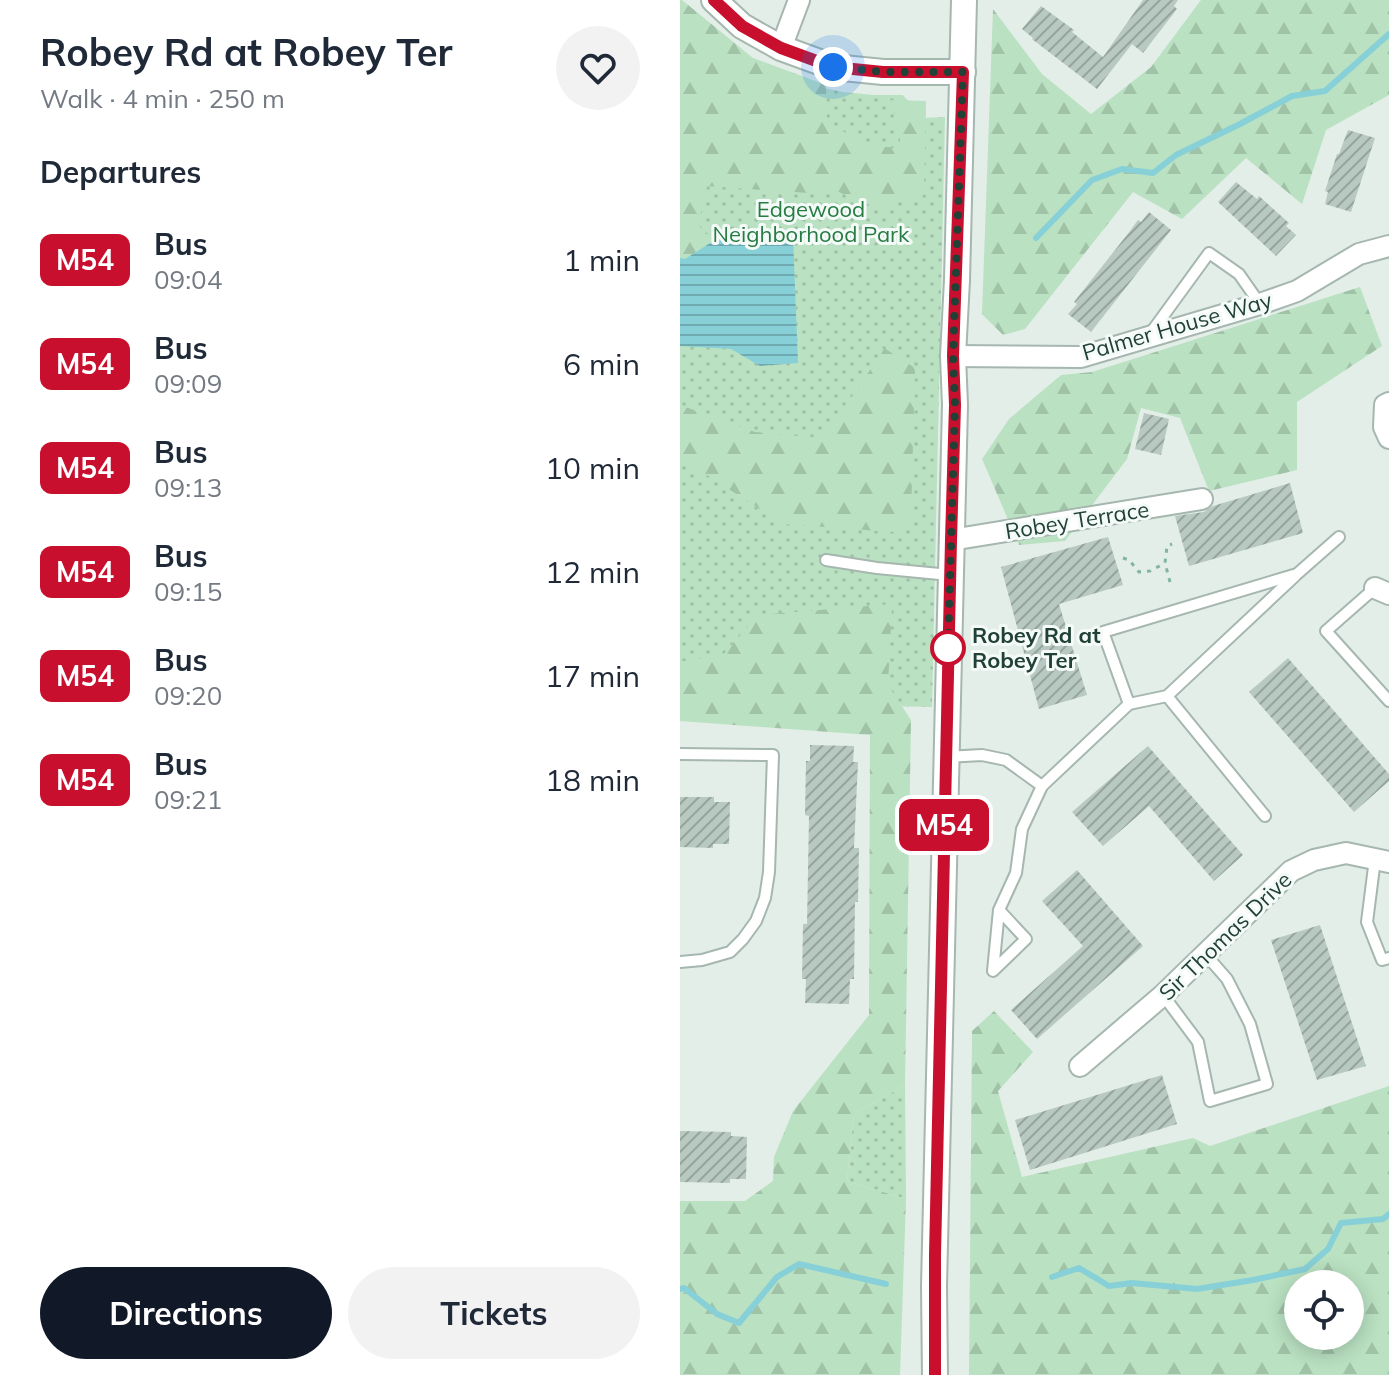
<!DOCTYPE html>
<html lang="en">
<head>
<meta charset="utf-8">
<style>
  :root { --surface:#fff; --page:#f2f2f3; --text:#1f2937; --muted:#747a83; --accent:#111827 }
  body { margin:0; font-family:Mulish,sans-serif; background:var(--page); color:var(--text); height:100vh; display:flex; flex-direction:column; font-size:30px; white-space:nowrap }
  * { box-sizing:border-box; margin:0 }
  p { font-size:26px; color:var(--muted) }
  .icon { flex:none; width:44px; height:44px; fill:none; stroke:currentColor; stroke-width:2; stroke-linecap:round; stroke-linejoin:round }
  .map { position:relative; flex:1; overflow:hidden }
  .panel { display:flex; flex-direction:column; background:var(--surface); width:680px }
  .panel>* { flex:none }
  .badge { padding:0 16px; border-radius:12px; font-size:28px; line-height:52px }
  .tools { position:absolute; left:604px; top:1270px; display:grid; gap:16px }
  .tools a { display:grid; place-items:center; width:80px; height:80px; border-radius:50%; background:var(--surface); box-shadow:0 4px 20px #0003; font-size:40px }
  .you { position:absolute; width:40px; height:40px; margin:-20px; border:6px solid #fff; border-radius:50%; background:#1a73e8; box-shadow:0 0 0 12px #1a73e833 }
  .map>.badge { position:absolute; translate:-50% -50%; box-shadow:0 0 0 4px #fff }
  h2 { padding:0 40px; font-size:30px; line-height:72px }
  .round { display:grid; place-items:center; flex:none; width:84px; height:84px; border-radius:42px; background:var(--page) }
  .head { display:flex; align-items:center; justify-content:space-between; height:136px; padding:0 40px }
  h1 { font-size:38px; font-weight:700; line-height:60px }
  .cta { display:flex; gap:16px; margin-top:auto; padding:16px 40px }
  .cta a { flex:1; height:92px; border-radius:48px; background:var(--accent); color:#fff; font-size:32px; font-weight:700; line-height:92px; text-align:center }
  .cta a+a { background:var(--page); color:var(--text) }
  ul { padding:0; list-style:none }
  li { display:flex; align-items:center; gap:24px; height:104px; padding:0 40px }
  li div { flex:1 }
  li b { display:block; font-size:30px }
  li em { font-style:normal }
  li .badge { min-width:88px; font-weight:700; text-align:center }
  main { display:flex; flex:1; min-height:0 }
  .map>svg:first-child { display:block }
  .grass { fill:url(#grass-dots) }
  .forest { fill:url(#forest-firs); fill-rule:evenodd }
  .water { fill:url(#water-rules) }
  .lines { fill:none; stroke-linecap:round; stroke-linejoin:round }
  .stream { stroke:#87d0d7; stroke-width:6 }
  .building { fill:url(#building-hatch) }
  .service-casing { stroke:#a5b7af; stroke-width:14 }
  .minor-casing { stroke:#a5b7af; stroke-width:24 }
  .tertiary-casing { stroke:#a5b7af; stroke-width:28 }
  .path { stroke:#81b4a1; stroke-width:3; stroke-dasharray:4 6; stroke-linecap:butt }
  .service { stroke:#fff; stroke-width:10 }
  .minor { stroke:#fff; stroke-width:20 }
  .tertiary { stroke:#fff; stroke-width:24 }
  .line-casing { stroke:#fff; stroke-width:18 }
  .line { stroke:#c8102e; stroke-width:12 }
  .walk { stroke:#214136; stroke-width:8; stroke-dasharray:0 14.4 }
  .stop-dot { fill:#fff; stroke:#c8102e; stroke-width:4 }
  .labels { text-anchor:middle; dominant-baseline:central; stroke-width:6; stroke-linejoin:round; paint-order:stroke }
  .park-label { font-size:22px; fill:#277c43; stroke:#f4faf7 }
  .street-label { font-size:22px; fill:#214136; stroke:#f4faf7 }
  .stop-label { font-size:22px; font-weight:bold; fill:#214136; stroke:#f4faf7; text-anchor:start }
</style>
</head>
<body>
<main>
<section class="panel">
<div class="head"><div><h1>Robey Rd at Robey Ter</h1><p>Walk · 4 min · 250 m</p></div><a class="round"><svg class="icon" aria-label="heart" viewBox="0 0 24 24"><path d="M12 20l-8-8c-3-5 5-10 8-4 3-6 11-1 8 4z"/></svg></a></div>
<h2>Departures</h2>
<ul>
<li><span class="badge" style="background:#c8102e;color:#fff">M54</span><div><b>Bus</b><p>09:04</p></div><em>1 min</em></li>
<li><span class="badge" style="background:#c8102e;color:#fff">M54</span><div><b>Bus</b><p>09:09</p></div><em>6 min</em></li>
<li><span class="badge" style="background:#c8102e;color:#fff">M54</span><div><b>Bus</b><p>09:13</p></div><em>10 min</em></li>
<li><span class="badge" style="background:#c8102e;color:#fff">M54</span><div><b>Bus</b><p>09:15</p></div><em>12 min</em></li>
<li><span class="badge" style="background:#c8102e;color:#fff">M54</span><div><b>Bus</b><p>09:20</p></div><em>17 min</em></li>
<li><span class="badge" style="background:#c8102e;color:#fff">M54</span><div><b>Bus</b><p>09:21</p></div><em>18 min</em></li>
</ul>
<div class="cta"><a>Directions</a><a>Tickets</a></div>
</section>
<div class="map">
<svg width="709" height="1375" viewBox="0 0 709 1375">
  <defs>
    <pattern id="grass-dots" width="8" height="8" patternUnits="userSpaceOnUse" patternTransform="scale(2)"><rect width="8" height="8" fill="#bae1c2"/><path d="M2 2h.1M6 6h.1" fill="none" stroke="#a0c2a7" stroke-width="1.8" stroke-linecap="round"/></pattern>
    <pattern id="forest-firs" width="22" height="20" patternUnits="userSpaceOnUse" patternTransform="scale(2)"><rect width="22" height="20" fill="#bae1c2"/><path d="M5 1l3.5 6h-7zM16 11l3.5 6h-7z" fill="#a0c2a7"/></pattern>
    <pattern id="water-rules" width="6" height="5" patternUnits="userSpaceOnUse" patternTransform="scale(2)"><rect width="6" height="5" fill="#87d0d7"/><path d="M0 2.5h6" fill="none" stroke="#6eaaaf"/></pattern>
    <pattern id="building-hatch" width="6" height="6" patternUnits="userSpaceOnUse" patternTransform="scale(2)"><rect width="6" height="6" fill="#b8c9c1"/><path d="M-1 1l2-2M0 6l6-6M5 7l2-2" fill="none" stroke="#95a59e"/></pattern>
  </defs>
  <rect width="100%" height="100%" fill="#e3eee8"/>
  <g class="grass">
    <polygon points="0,7 44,45 129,85 163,92 193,95 223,95 241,118 265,117 252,707 0,702"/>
    <polygon points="225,1085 226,1199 167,1181 174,1114"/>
  </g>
  <g class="forest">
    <polygon points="0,0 2,0 73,58 146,85 147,122 185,144 222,149 211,100 246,101 244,195 197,208 154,190 129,193 27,186 18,225 35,240 5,259 0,258"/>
    <polygon points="521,0 709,0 709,95 646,130 622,204 566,158 502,219 453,192 345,329 323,335 302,314 313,9 362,74 411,114 471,67"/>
    <polygon points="680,287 702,346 617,402 617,470 529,491 500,418 461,408 447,459 385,541 339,545 302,459 329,419 381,375 412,372"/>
    <polygon points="204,348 235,368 231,517 214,532 103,524 2,459 0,405 75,432 139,438 177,390"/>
    <polygon points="212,604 208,685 231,720 225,1085 174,1114 167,1181 226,1199 220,1375 0,1375 0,1201 65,1201 93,1181 94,1157 113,1111 189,1015 190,735 0,721 0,662 43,655 78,615"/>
    <path d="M314 1011 353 1052 318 1091 342 1177 513 1138 530 1146 709 1086V1375H289L292 1031ZM618 1284H670V1336H618Z"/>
  </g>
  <polygon class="water" points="113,237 118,363 80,366 51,349 0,346 0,258 5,259 35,240"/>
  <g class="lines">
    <g class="stream">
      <polyline points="356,238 412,180 442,169 473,173 496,155 560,124 612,96 645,91 709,34"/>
      <polyline points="372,1277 399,1268 429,1286 452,1283 517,1289 573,1280 625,1269 648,1249 661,1223 703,1219 709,1214"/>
      <polyline points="0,1289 4,1288 37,1314 59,1323 97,1277 119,1264 206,1284"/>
    </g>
  </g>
  <g class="building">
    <polygon points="463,0 498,0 494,6 497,9 463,53 452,44 417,89 352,39 353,38 342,29 361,6 394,30 392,32 423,57"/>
    <polygon points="668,130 695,138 671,212 645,204 648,192 645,191 657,154 659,154"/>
    <polygon points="556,182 577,199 579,196 609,223 606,226 616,235 596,256 538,202"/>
    <polygon points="469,212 491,230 411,332 388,314 397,304 394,302 450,231 458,220 461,222"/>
    <polygon points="464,413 489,419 481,455 455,449"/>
    <polygon points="610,483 623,533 509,566 495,516 524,512 533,506"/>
    <polygon points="428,537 443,585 379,604 407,695 359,709 321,567"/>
    <polygon points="608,658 709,774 709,781 674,812 569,692"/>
    <polygon points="130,745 174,746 173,762 178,762 174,848 179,848 178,902 175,902 174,979 170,979 169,1004 125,1003 126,979 122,979 123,924 127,924 129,816 125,815 126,761 130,761"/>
    <polygon points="468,746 563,855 534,881 469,806 423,846 392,812"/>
    <polygon points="0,797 34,797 34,802 50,802 49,844 33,844 33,848 0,847"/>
    <polygon points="397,870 463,946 357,1039 331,1010 403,946 362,901"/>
    <polygon points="640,925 686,1066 637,1080 591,940"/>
    <polygon points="482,1075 497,1124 350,1170 335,1120"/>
    <polygon points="0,1131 51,1132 51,1136 67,1137 66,1179 50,1179 50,1183 0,1182"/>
  </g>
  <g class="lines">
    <g class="service-casing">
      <g id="service">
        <polyline points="470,334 529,253 559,274 580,304"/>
        <polyline points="146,560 197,568 270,575"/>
        <polyline points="695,588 646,631 709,701"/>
        <polyline points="487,696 585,816"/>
        <polyline points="449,704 487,696 615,576"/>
        <polyline points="0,754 93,755 89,872 85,898 76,921 63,939 50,952 22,960 0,962"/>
        <polyline points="266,757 302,755 326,760 362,786"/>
        <polyline points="695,859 687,922 702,960 709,958"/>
        <polyline points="319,910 346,939 313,971 319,910 336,873 342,829 362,786 449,704 423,632 617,574 659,537"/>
        <polyline points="483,995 518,1042 530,1101 587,1084 570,1024 547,979 526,955"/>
      </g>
    </g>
    <g class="minor-casing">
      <g id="minor">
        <polyline points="101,48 119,0"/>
        <polyline points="273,356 401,357 580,304 617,291 679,254 709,246"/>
        <polyline points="709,403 705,405 704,427 709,438"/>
        <polyline points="271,540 522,499"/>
        <polyline points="695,588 709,594"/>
        <polyline points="400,1066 483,995 611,871 634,860 666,853 709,862"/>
      </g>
    </g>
    <g class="tertiary-casing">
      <g id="tertiary">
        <polyline points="34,0 62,26 101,48 153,67 203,72 283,72"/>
        <polyline points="255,1375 254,1286 275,405 273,356 277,280 284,0"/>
      </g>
    </g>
    <g class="path">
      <polyline points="443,558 449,560 459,572 470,571 485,563"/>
      <polyline points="490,582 485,563 487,546 492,544"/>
    </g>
    <use href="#service" class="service"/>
    <use href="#minor" class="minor"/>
    <use href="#tertiary" class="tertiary"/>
  </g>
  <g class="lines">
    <g class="line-casing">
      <polyline id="line" points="34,0 62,26 101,48 153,67 203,72 283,72 273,356 275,405 271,540 255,1255 255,1375"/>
    </g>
    <use href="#line" class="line"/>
    <polyline class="walk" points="153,67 203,72 283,72 273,356 275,405 268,648"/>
  </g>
  <circle class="stop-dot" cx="268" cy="648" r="16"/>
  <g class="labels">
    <g class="park-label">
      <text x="131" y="209">Edgewood<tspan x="131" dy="25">Neighborhood Park</tspan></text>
    </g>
    <g class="street-label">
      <text transform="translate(497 326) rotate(-16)">Palmer House Way</text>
      <text transform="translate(397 520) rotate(-9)">Robey Terrace</text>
      <text transform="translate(545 936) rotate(-44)">Sir Thomas Drive</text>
    </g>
    <g class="stop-label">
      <text x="292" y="635">Robey Rd at<tspan x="292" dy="25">Robey Ter</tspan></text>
    </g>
  </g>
</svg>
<div class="tools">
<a><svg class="icon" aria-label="locate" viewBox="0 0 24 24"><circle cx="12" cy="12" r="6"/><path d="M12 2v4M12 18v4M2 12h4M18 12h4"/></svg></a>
</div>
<div class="you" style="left:153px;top:67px"></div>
<b class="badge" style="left:264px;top:825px;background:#c8102e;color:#fff">M54</b>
</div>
</main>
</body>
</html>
